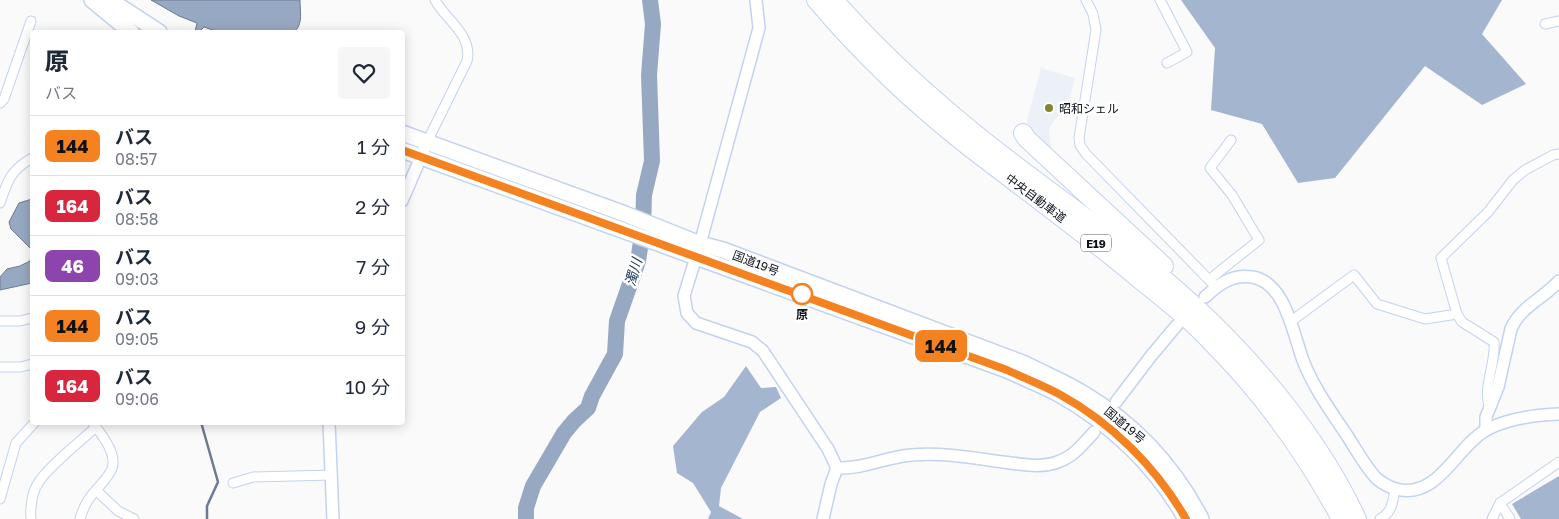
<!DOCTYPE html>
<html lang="ja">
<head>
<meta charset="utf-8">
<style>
  :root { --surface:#fff; --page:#f6f6f7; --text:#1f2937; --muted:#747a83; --line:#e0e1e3 }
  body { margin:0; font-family:"Golos Text","Noto Sans JP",sans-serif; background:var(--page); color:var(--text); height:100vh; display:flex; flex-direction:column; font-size:19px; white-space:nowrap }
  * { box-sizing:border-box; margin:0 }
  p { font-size:16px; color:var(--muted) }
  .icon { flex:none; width:28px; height:28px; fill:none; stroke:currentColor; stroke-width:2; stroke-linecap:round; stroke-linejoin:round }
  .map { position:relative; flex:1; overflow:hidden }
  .sheet { position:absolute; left:30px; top:30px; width:375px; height:395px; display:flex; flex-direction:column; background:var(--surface); border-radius:5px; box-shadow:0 2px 12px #0003 }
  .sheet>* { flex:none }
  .badge { padding:0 10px; border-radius:8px; font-size:18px; line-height:32px }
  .map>.badge { position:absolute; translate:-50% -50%; box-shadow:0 0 0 2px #fff }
  .round { display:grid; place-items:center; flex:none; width:52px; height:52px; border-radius:5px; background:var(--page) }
  .overview { display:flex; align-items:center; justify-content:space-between; height:85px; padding:0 15px }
  h1 { font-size:24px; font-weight:800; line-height:38px }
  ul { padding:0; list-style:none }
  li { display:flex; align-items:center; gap:15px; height:60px; padding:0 15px; border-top:1px solid var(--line) }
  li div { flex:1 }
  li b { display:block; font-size:19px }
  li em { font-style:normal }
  li .badge { min-width:55px; font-weight:700; text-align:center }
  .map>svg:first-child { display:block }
  .built { fill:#ecf1f8 }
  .forest { fill:#a4b5d0 }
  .water { fill:#97a8c2; stroke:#6d7b90 }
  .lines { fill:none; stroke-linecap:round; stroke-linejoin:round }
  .stream { stroke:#6d7b90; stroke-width:2.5 }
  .river { stroke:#97a8c2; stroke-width:16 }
  .minor-casing { stroke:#c2d3ef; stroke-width:11 }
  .tertiary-casing { stroke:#c2d3ef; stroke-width:14 }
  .trunk-casing { stroke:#c2d3ef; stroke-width:18 }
  .motorway-casing { stroke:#c2d3ef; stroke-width:20 }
  .minor { stroke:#fff; stroke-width:9 }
  .tertiary { stroke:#fff; stroke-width:11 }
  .trunk { stroke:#fff; stroke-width:15 }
  .motorway { stroke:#fff; stroke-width:18 }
  .line-casing { stroke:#fff; stroke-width:11 }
  .line { stroke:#f58220; stroke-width:8 }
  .poi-dot { fill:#83842e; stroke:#fff; stroke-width:2 }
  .stop-dot { fill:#fff; stroke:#f58220; stroke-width:2.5 }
  .labels { text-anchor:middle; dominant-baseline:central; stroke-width:5; stroke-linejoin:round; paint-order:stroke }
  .shield { fill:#fff; stroke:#55595f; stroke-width:1 }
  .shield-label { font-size:11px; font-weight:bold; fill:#0c121b }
  .poi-label { font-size:12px; fill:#0c121b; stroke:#fff; text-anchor:start }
  .street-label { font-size:12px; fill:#0c121b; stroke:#fff }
  .stop-label { font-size:12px; font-weight:bold; fill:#0c121b; stroke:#fff }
  .water-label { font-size:14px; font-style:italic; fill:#253c62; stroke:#fff }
</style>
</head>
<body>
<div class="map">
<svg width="1559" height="519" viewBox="0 0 1559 519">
  <rect width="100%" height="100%" fill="#fafafa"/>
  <polygon class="built" points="1041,68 1075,78 1067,111 1055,119 1049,129 1051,148 1048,152 1029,132 1027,120"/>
  <g class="forest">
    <polygon points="1181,0 1502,0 1482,34 1526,84 1482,105 1425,66 1335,178 1298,183 1262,124 1211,110 1215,48"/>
    <polygon points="746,366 761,388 776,387 781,398 760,412 721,488 719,506 743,519 708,519 711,512 693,483 677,473 673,446 702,412 724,397"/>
    <polygon points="1559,476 1559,519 1521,519 1512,504"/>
  </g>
  <g class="water">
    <path d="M151 0H300C300 10 304 30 291 32H218L204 27 199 32H195L197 23 179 16Z"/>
    <polygon points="32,199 32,250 11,229 9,222 19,203"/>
    <polygon points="32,251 32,283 0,290 0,277 7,269 20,266 30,261"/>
  </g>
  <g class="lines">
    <polyline class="stream" points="201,422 218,482 207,506 207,519"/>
    <polyline class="river" points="526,519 526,508 533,486 564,433 574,421 588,408 592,396 615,354 617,321 638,261 643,229 644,195 652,161 649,75 653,24 650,0"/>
    <g class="minor-casing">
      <g id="minor">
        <polyline points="1086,0 1093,14 1096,30 1079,138 1080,145 1086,154 1216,287"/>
        <polyline points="1160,0 1187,52 1167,63"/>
        <polyline points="1545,24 1559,21"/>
        <polyline points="0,103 4,99 31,21"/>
        <path d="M427 142 467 61C473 35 446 20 435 0"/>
        <path d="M0 203C8 180 10 171 32 158"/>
        <polyline points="1210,279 1259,240 1232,195 1210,168 1231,140"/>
        <polyline points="0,321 20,321 32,318"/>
        <polyline points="1290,322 1354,275 1377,304 1425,319 1457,314"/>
        <polyline points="0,367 21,367 32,364"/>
        <path d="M1489 406C1483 386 1496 363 1494 342L1462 322 1457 314 1441 258 1488 212 1513 180 1525 170 1553 155 1559 154"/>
        <polyline points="233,483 253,477 332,475"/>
        <polyline points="96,490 118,511 134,519"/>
        <polyline points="0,499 16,443 35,422"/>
        <polyline points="1500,503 1510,519"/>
        <path d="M31 519C30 509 32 493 37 485 45 469 81 441 96 427"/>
        <path d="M80 519C83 508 89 497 97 489 111 473 119 466 108 445 104 437 98 430 93 423"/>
        <path d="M1380 519C1392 513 1393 501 1395 489"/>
        <polyline points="1492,519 1500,503 1559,462"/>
      </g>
    </g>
    <g class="tertiary-casing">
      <g id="tertiary">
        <polyline points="756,0 759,28 700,244 684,296 687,313 696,323 752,342 763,351 828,449 837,468 831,484 823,519"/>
        <polyline points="402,201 424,150"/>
        <path d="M1205 297C1219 284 1232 274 1252 277 1286 282 1293 335 1304 363 1315 390 1332 413 1348 437 1357 451 1365 466 1376 478 1382 483 1388 487 1396 489 1438 500 1455 448 1486 430 1508 418 1534 415 1559 414"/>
        <polyline points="1116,402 1151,356 1177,325"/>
        <polyline points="329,422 333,519"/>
        <path d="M1486 430V417L1498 387 1511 329C1520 307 1544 298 1559 281"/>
        <path d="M837 468C864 469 886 457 911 455 942 452 973 458 1003 462 1021 464 1042 469 1060 461 1074 456 1084 443 1094 432"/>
      </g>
    </g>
    <g class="trunk-casing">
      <g id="trunk">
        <polyline points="92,0 131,32"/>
        <polyline points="112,0 119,6 159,32"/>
        <path d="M402 133 625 214 700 244 723 250 1025 364C1044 374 1065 382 1084 394 1134 424 1174 467 1201 519"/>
        <path d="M402 150 1007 370C1024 378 1042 385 1059 394 1111 423 1157 467 1186 519"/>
      </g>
    </g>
    <g class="motorway-casing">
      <g id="motorway">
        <path d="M816 0C861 53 913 103 968 146 1025 190 1083 232 1138 278 1164 299 1190 319 1212 343 1264 395 1306 454 1341 519"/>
        <path d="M834 0C876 48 924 92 973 132 1044 190 1122 240 1190 302 1256 362 1319 438 1357 519"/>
        <polyline points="1023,133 1027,139 1164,266"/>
      </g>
    </g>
    <use href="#minor" class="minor"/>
    <use href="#tertiary" class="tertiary"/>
    <use href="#trunk" class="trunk"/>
    <use href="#motorway" class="motorway"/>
  </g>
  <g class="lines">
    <g class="line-casing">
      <path id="line" d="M402 150 1007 370C1024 378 1042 385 1059 394 1112 423 1156 467 1186 519"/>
    </g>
    <use href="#line" class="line"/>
  </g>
  <circle class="poi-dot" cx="1049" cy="108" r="5"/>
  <circle class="stop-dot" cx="802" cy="294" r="10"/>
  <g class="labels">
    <rect class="shield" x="1081" y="234.5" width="30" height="17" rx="4"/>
    <g class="shield-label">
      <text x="1096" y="243">E19</text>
    </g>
    <g class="poi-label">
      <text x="1059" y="108">昭和シェル</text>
    </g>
    <g class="street-label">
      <text transform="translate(1036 198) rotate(37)">中央自動車道</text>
      <text transform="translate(756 263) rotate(21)">国道19号</text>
      <text transform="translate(1125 425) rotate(40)">国道19号</text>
    </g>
    <g class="stop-label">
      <text x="802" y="314">原</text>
    </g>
    <g class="water-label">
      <text transform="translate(633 272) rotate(-74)">濁川</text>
    </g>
  </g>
</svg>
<b class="badge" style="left:941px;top:346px;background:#f58220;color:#111">144</b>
<section class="sheet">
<div class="overview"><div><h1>原</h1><p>バス</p></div><a class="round"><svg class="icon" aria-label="heart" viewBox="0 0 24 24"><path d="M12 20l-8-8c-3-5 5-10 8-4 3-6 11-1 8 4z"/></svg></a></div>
<ul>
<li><span class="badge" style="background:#f58220;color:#111">144</span><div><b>バス</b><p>08:57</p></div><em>1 分</em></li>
<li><span class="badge" style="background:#d7263d;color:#fff">164</span><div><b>バス</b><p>08:58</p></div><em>2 分</em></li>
<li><span class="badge" style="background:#8e44ad;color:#fff">46</span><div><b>バス</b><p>09:03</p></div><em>7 分</em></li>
<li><span class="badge" style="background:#f58220;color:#111">144</span><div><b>バス</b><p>09:05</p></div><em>9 分</em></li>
<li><span class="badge" style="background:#d7263d;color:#fff">164</span><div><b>バス</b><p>09:06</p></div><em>10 分</em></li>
</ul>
</section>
</div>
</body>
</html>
